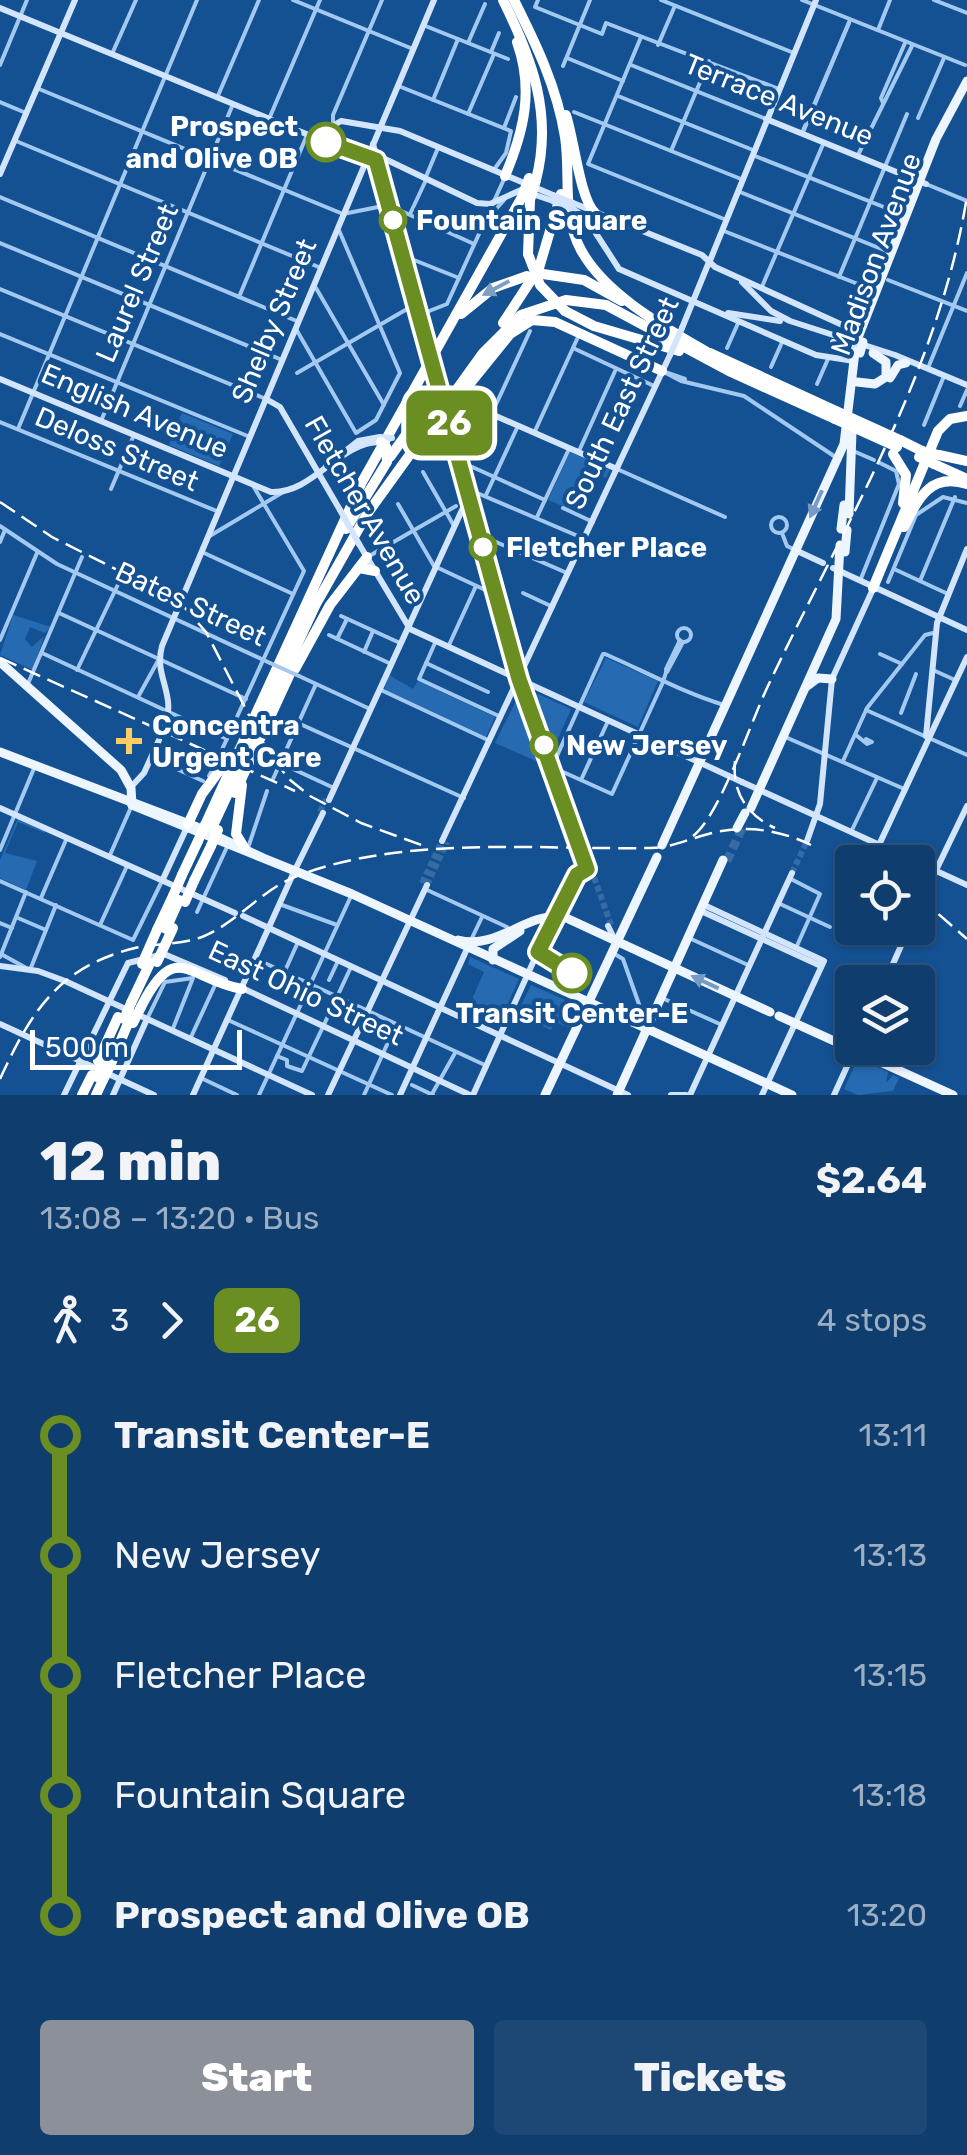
<!DOCTYPE html>
<html lang="en">
<head>
<meta charset="utf-8">
<style>
  :root { --surface:#0f3d6e; --page:#1d4876; --text:#f1f3f6; --muted:#9baec2; --line:#2f5681; --accent:#8c9099 }
  body { margin:0; font-family:Rubik,sans-serif; background:var(--page); color:var(--text); height:100vh; display:flex; flex-direction:column; font-size:38px; white-space:nowrap }
  * { box-sizing:border-box; margin:0 }
  p { font-size:32px; color:var(--muted) }
  .icon { flex:none; width:55px; height:55px; fill:none; stroke:currentColor; stroke-width:2; stroke-linecap:round; stroke-linejoin:round }
  .map { position:relative; height:1095px; overflow:hidden }
  .side { display:flex; flex-direction:column; background:var(--surface); flex:1 }
  .side>* { flex:none }
  .badge { padding:0 20px; border-radius:15px; font-size:35px; line-height:65px }
  .fabs { position:absolute; left:835px; top:845px; display:grid; gap:20px }
  .fabs a { display:grid; place-items:center; width:100px; height:100px; border-radius:10px; background:var(--surface); box-shadow:0 2px 8px #0004,0 0 0 2px var(--line); font-size:50px }
  .scale { position:absolute; left:30px; bottom:25px; width:212px; box-sizing:border-box; padding-left:10px; border:5px solid #fff; border-top:0; font-size:28px; line-height:35px; white-space:nowrap; color:#fff; -webkit-text-stroke:8px #145193; paint-order:stroke }
  .map>.badge { position:absolute; translate:-50% -50%; box-shadow:0 0 0 5px #fff }
  .legs { display:flex; align-items:center; gap:15px; height:110px; padding:0 40px; font-size:32px }
  .legs p { margin-inline-start:auto }
  .overview { display:flex; align-items:center; justify-content:space-between; height:170px; padding:0 40px }
  h1 { font-size:55px; font-weight:800; line-height:75px }
  .cta { display:flex; gap:20px; margin-top:auto; padding:20px 40px }
  .cta a { flex:1; height:115px; border-radius:10px; background:var(--accent); color:#fff; font-size:40px; font-weight:800; line-height:115px; text-align:center }
  .cta a+a { background:var(--page); color:var(--text) }
  ul { padding:0 40px; list-style:none }
  li { display:flex; align-items:center; gap:35px; height:120px; font-size:38px }
  li i { display:grid; place-items:center; width:15px; height:100%; margin:0 12px; background:currentColor }
  li i::after { content:''; width:25px; height:25px; margin:-12px; border:8px solid; border-radius:50%; background:var(--surface) }
  li p { margin-inline-start:auto }
  li:first-child i { background:linear-gradient(#0000 50%,currentColor 0) }
  li:last-child i { background:linear-gradient(currentColor 50%,#0000 0) }
  .map>svg:first-child { display:block }
  .green { fill:#266bb2 }
  .lines { fill:none; stroke-linecap:round; stroke-linejoin:round }
  .street-tunnel { stroke:#376ba3; stroke-width:4; stroke-dasharray:4 2; stroke-linecap:butt }
  .secondary-tunnel { stroke:#376ba3; stroke-width:6; stroke-dasharray:6 3; stroke-linecap:butt }
  .primary-tunnel { stroke:#376ba3; stroke-width:9; stroke-dasharray:9 4.5; stroke-linecap:butt }
  .street { stroke:#a3c9f1; stroke-width:4 }
  .secondary { stroke:#d2e5fc; stroke-width:6 }
  .primary { stroke:#edf5ff; stroke-width:9 }
  .highway { stroke:#fff; stroke-width:10 }
  .rail { stroke:#fff; stroke-width:2.5; stroke-dasharray:18 8; stroke-linecap:butt }
  .street-bridge { stroke:#a3c9f1; stroke-width:4 }
  .secondary-bridge { stroke:#d2e5fc; stroke-width:6 }
  .primary-bridge { stroke:#edf5ff; stroke-width:9 }
  .highway-bridge { stroke:#fff; stroke-width:10 }
  .oneway { fill:#7e9fc4 }
  .oneway2 { fill:#769bc4 }
  .line-1-casing { stroke:#fff; stroke-width:22 }
  .line-1 { stroke:#6b8e23; stroke-width:15 }
  .stop-1-dot { fill:#fff; stroke:#6b8e23; stroke-width:5 }
  .poi-dot { fill:#ffcc63; stroke:#145193; stroke-width:4 }
  .labels { text-anchor:middle; dominant-baseline:central; stroke-width:8; stroke-linejoin:round; paint-order:stroke }
  .street-label { font-size:28px; fill:#fff; stroke:#145193 }
  .stop-label { font-size:28px; font-weight:bold; fill:#fff; stroke:#145193; text-anchor:start }
  .poi-label { font-size:28px; font-weight:bold; fill:#fff; stroke:#145193; text-anchor:start }
</style>
</head>
<body>
<div class="map">
<svg width="967" height="1095" viewBox="0 0 967 1095">
  <rect width="100%" height="100%" fill="#145193"/>
  <g class="green">
    <polygon points="182,413 233,434 219,466 169,445"/>
    <polygon points="570,452 610,470 606,478 588,470 570,509 548,500"/>
    <polygon points="13,615 51,627 45,633 30,627 25,639 32,647 44,636 33,670 0,655"/>
    <polygon points="606,658 658,681 638,727 584,702"/>
    <polygon points="389,675 413,689 418,681 495,717 486,737 384,690"/>
    <polygon points="529,690 571,709 552,752"/>
    <polygon points="519,695 543,757 545,765 495,743"/>
    <polygon points="18,818 46,829 45,833 18,822 5,853 37,861 26,890 0,878 0,860"/>
    <polygon points="470,957 519,979 500,1020 476,1007 473,997 484,972 468,964"/>
    <polygon points="531,985 579,1006 569,1028 555,1022 551,1030 532,1021 535,1012 521,1006"/>
    <polygon points="858,1058 888,1072 886,1083 893,1075 899,1078 893,1091 858,1095 844,1089"/>
  </g>
  <g class="lines">
    <polyline class="street-tunnel" points="562,909 577,875 591,868"/>
    <g class="secondary-tunnel">
      <polyline points="320,812 326,799"/>
      <polyline points="579,835 611,925"/>
      <polyline points="792,873 807,841"/>
      <polyline points="422,883 442,841"/>
      <polyline points="427,885 447,842"/>
      <polyline points="918,918 930,892"/>
      <polyline points="911,931 913,928"/>
    </g>
    <polyline class="primary-tunnel" points="727,861 742,828"/>
    <g class="street">
      <polyline points="293,0 413,49"/>
      <polyline points="538,0 535,7 602,34 606,23 779,89"/>
      <polyline points="661,0 794,53"/>
      <polyline points="802,0 965,65"/>
      <polyline points="934,0 967,13"/>
      <polyline points="423,25 508,59"/>
      <polyline points="878,30 890,0"/>
      <polyline points="641,37 588,164 724,219"/>
      <polyline points="468,43 485,4"/>
      <polyline points="658,45 674,8"/>
      <polyline points="491,52 499,33"/>
      <polyline points="112,54 136,0"/>
      <polyline points="567,58 623,81"/>
      <polyline points="0,65 27,0"/>
      <polyline points="631,65 766,119"/>
      <polyline points="563,66 590,0"/>
      <polyline points="401,87 511,131 506,153 493,171"/>
      <polyline points="39,89 343,214 388,205 474,244"/>
      <polyline points="618,96 753,150"/>
      <polyline points="217,98 259,0"/>
      <polyline points="433,100 458,39"/>
      <polyline points="0,102 26,113"/>
      <polyline points="883,103 881,98 905,43"/>
      <polyline points="574,112 741,179"/>
      <polyline points="468,114 494,54"/>
      <polyline points="918,118 944,58"/>
      <polyline points="269,119 320,0"/>
      <polyline points="333,123 333,115 382,0"/>
      <polyline points="504,128 516,97"/>
      <polyline points="804,130 849,23"/>
      <polyline points="802,133 850,20"/>
      <polyline points="16,141 321,268"/>
      <polyline points="671,151 709,61"/>
      <polyline points="858,155 912,46"/>
      <polyline points="755,156 904,215"/>
      <polyline points="425,179 438,148"/>
      <polyline points="926,184 967,201"/>
      <polyline points="740,192 889,252"/>
      <polyline points="0,197 299,322"/>
      <polyline points="410,214 426,180"/>
      <polyline points="488,218 505,199"/>
      <polyline points="724,231 873,290"/>
      <polyline points="0,243 282,360"/>
      <polyline points="404,256 459,278"/>
      <polyline points="839,277 907,114"/>
      <polyline points="888,280 967,311"/>
      <polyline points="316,288 384,405"/>
      <polyline points="0,289 266,399"/>
      <polyline points="761,289 824,142"/>
      <polyline points="239,297 307,135"/>
      <polyline points="419,315 447,304 505,177"/>
      <polyline points="296,329 356,433 376,420 400,373 338,228"/>
      <polyline points="0,334 250,437"/>
      <polyline points="573,348 654,386"/>
      <polyline points="727,348 739,321"/>
      <polyline points="771,367 783,340"/>
      <polyline points="928,368 967,273"/>
      <polyline points="662,371 681,381 744,396 837,458"/>
      <polyline points="662,371 685,379"/>
      <polyline points="297,373 414,305"/>
      <polyline points="817,384 828,359"/>
      <polyline points="960,406 967,390"/>
      <polyline points="492,413 530,331"/>
      <polyline points="101,421 233,104"/>
      <polyline points="0,422 219,512"/>
      <polyline points="924,425 944,376"/>
      <polyline points="18,429 197,0"/>
      <polyline points="535,431 578,337"/>
      <polyline points="851,450 874,460"/>
      <polyline points="579,451 616,369"/>
      <polyline points="459,461 545,500"/>
      <polyline points="617,469 725,517"/>
      <polyline points="423,472 454,526"/>
      <polyline points="111,489 134,435"/>
      <polyline points="470,490 585,539"/>
      <polyline points="486,495 517,428"/>
      <polyline points="398,504 434,566 496,595"/>
      <polyline points="563,508 593,522"/>
      <circle cx="779" cy="525" r="8"/>
      <polyline points="537,517 569,449"/>
      <polyline points="0,526 57,564 270,663"/>
      <polyline points="782,533 787,546 795,550"/>
      <polyline points="480,535 567,573"/>
      <polyline points="208,537 285,491"/>
      <polyline points="0,542 5,530"/>
      <polyline points="202,552 293,594"/>
      <polyline points="371,555 456,506"/>
      <polyline points="894,569 948,594"/>
      <polyline points="860,581 899,484 896,471 880,463"/>
      <polyline points="920,581 955,497"/>
      <polyline points="888,582 916,515 943,497 967,503"/>
      <polyline points="523,593 553,607"/>
      <polyline points="59,613 246,699"/>
      <polyline points="341,616 400,643"/>
      <circle cx="684" cy="635" r="7"/>
      <polyline points="329,635 391,664"/>
      <polyline points="337,639 347,619"/>
      <polyline points="0,640 37,553"/>
      <path d="M680 640 666 669C667 673 664 677 663 682 646 719 629 756 612 794L552 767 603 654H605C644 671 684 693 724 705"/>
      <polyline points="435,643 419,679 501,717"/>
      <polyline points="449,645 476,586"/>
      <polyline points="364,652 373,631"/>
      <polyline points="42,653 227,739"/>
      <polyline points="880,654 902,664"/>
      <polyline points="426,663 488,692"/>
      <polyline points="77,670 123,574"/>
      <polyline points="933,670 955,680"/>
      <polyline points="667,672 683,642"/>
      <polyline points="299,676 370,709"/>
      <polyline points="27,686 82,557"/>
      <polyline points="381,690 490,741"/>
      <polyline points="138,697 159,659"/>
      <polyline points="866,710 967,755"/>
      <polyline points="901,713 916,674"/>
      <polyline points="289,719 464,798"/>
      <polyline points="856,735 867,744 872,742 866,739"/>
      <polyline points="783,736 902,788"/>
      <polyline points="219,756 304,571 252,484"/>
      <polyline points="153,758 203,781"/>
      <polyline points="843,761 867,708 925,635 933,633"/>
      <polyline points="280,763 334,788"/>
      <polyline points="209,776 215,765"/>
      <polyline points="273,779 316,684"/>
      <polyline points="581,780 608,721"/>
      <polyline points="851,832 877,778"/>
      <polyline points="248,848 267,791"/>
      <polyline points="0,850 35,766"/>
      <polyline points="110,855 132,805"/>
      <polyline points="789,878 820,894 796,948"/>
      <polyline points="0,881 133,940 163,879"/>
      <polyline points="425,889 507,927"/>
      <polyline points="41,898 66,840"/>
      <polyline points="778,903 830,927"/>
      <polyline points="282,905 337,925"/>
      <polyline points="197,912 227,847"/>
      <polyline points="18,918 46,930"/>
      <polyline points="0,923 12,928"/>
      <polyline points="100,925 127,866"/>
      <polyline points="893,928 906,934"/>
      <polyline points="689,938 748,965"/>
      <polyline points="471,940 482,917"/>
      <polyline points="613,953 623,959 641,1010 649,1016"/>
      <polyline points="1,954 30,970 56,905"/>
      <polyline points="0,957 26,892"/>
      <polyline points="256,959 487,1066"/>
      <polyline points="284,973 298,942"/>
      <polyline points="329,980 338,961"/>
      <polyline points="337,997 351,967"/>
      <polyline points="662,998 722,1025"/>
      <polyline points="147,1019 165,982 193,978 172,1031"/>
      <polyline points="228,1020 392,1095"/>
      <polyline points="191,1037 216,983"/>
      <polyline points="277,1056 287,1060 287,1066 302,1071 330,1012"/>
      <polyline points="201,1078 237,1095"/>
      <polyline points="412,1085 433,1095"/>
      <polyline points="432,1094 455,1053"/>
      <polyline points="259,1095 352,894"/>
      <polyline points="364,1095 396,1025"/>
    </g>
    <g class="secondary">
      <polyline points="0,8 362,157 385,159 477,203 490,204 521,190 553,201"/>
      <polyline points="766,119 926,184"/>
      <polyline points="314,137 341,121 400,131 553,195"/>
      <polyline points="373,144 429,350"/>
      <polyline points="0,174 75,0"/>
      <polyline points="573,203 702,255 715,267 860,333"/>
      <polyline points="573,209 586,218 619,269 816,355 854,361"/>
      <polyline points="709,263 816,0"/>
      <polyline points="742,282 771,311 790,321 895,355 967,385"/>
      <polyline points="728,313 780,321"/>
      <polyline points="682,328 709,262"/>
      <polyline points="833,342 860,349"/>
      <path d="M0 379 271 492C313 494 339 442 380 442"/>
      <polyline points="266,399 280,407 340,510"/>
      <polyline points="447,416 519,679 575,836"/>
      <polyline points="428,441 447,438 489,413 617,469"/>
      <polyline points="425,446 449,441"/>
      <polyline points="326,466 358,441 380,437"/>
      <polyline points="359,544 410,629 742,782"/>
      <polyline points="795,550 823,563"/>
      <polyline points="833,568 967,630"/>
      <path d="M163 731C179 694 153 679 162 646L434 0"/>
      <polyline points="926,736 937,623 967,549"/>
      <polyline points="742,782 967,885"/>
      <polyline points="131,787 144,773 159,740"/>
      <polyline points="329,800 468,497"/>
      <polyline points="0,808 235,913"/>
      <polyline points="442,841 670,355"/>
      <polyline points="807,841 820,804 832,679 873,589"/>
      <polyline points="871,862 967,657"/>
      <polyline points="293,874 323,813"/>
      <polyline points="163,879 188,825"/>
      <polyline points="926,891 967,806"/>
      <polyline points="704,905 824,961 762,1095"/>
      <polyline points="848,906 851,903"/>
      <polyline points="701,911 821,966"/>
      <polyline points="243,916 628,1095"/>
      <polyline points="608,926 615,940"/>
      <polyline points="0,966 38,971 65,981 312,1095"/>
      <polyline points="885,982 908,930"/>
      <polyline points="240,987 470,1095"/>
      <polyline points="0,1024 154,1095"/>
      <polyline points="64,1095 128,963 164,954 225,980"/>
      <polyline points="113,1095 147,1019"/>
      <polyline points="193,1095 293,874"/>
      <polyline points="328,1095 427,885"/>
      <polyline points="400,1095 467,949"/>
      <polyline points="473,1095 554,916"/>
      <polyline points="671,1095 686,1095"/>
      <polyline points="690,1095 792,873"/>
      <polyline points="834,1095 854,1051"/>
    </g>
    <g class="primary">
      <polyline points="857,340 936,139 967,81"/>
      <polyline points="890,378 898,365 906,363"/>
      <polyline points="857,382 875,384 886,377 886,362 873,353"/>
      <polyline points="849,514 852,432"/>
      <polyline points="841,529 844,505"/>
      <polyline points="845,552 847,530"/>
      <polyline points="0,662 121,770 131,788 132,805"/>
      <polyline points="806,687 818,678 832,679"/>
      <polyline points="0,752 197,827 261,857"/>
      <polyline points="132,805 352,894 792,1095"/>
      <polyline points="751,808 836,619 840,545"/>
      <polyline points="737,828 745,813"/>
      <polyline points="662,845 844,444 855,352"/>
      <path d="M458 940C497 950 524 914 562 916L770 1012"/>
      <polyline points="493,960 493,949 520,931"/>
      <polyline points="779,1016 953,1095"/>
      <polyline points="545,1095 657,857"/>
      <polyline points="617,1095 723,860"/>
    </g>
    <g class="highway">
      <path d="M503 0C532 59 553 114 536 180"/>
      <path d="M514 0C536 44 557 87 565 137 571 175 561 213 581 250 606 296 668 329 712 355"/>
      <path d="M566 115C574 139 580 199 595 213"/>
      <path d="M505 176C524 131 534 90 517 42"/>
      <polyline points="528,254 530,200"/>
      <polyline points="543,274 584,280 622,301"/>
      <polyline points="565,311 594,326 679,351"/>
      <polyline points="461,314 493,288 527,276"/>
      <polyline points="503,323 539,268 561,194"/>
      <polyline points="710,353 836,411"/>
      <polyline points="442,418 510,334 532,320 555,322 662,371"/>
      <polyline points="900,440 922,451"/>
      <polyline points="893,454 906,475 903,503"/>
      <polyline points="939,455 967,461"/>
      <polyline points="390,457 433,397 437,381"/>
      <polyline points="934,464 965,478"/>
      <path d="M904 527C918 499 930 472 967 484"/>
      <polyline points="346,529 387,462 386,447"/>
      <polyline points="359,568 375,571"/>
      <polyline points="873,588 938,431 950,419 967,416"/>
      <polyline points="295,669 330,605 367,557"/>
      <polyline points="242,785 236,834 244,847"/>
      <polyline points="235,793 295,663"/>
      <polyline points="188,824 202,794 228,759"/>
      <polyline points="205,825 362,482 522,197"/>
      <polyline points="212,828 316,604 367,514 483,353 521,315 566,300 606,305 731,372 835,419"/>
      <polyline points="182,875 198,841"/>
      <polyline points="194,881 211,846"/>
      <polyline points="166,929 179,900"/>
      <polyline points="157,930 173,896"/>
      <polyline points="131,1003 150,963"/>
      <path d="M141 1007C176 938 188 979 242 989"/>
      <polyline points="98,1061 118,1017"/>
      <polyline points="110,1066 129,1021"/>
      <polyline points="82,1095 92,1075"/>
      <polyline points="96,1095 103,1080"/>
    </g>
    <g class="rail">
      <polyline points="0,502 52,537 179,601 206,632 269,754 289,779 310,796 361,823 424,846"/>
      <polyline points="0,658 295,791"/>
      <path d="M735 761C732 793 747 815 775 828"/>
      <path d="M693 836C719 817 751 722 767 688 842 529 939 372 967 196"/>
      <polyline points="919,897 967,939"/>
      <path d="M0 1079C31 1012 58 967 135 948 157 943 180 945 202 937 237 923 261 890 297 876 404 835 538 850 650 848 668 848 684 841 701 836 739 824 776 828 811 845"/>
    </g>
    <polyline class="street-bridge" points="270,663 299,676"/>
    <g class="secondary-bridge">
      <polyline points="553,195 573,203"/>
      <polyline points="553,201 573,209"/>
      <polyline points="429,350 434,369"/>
      <polyline points="670,355 682,328"/>
      <polyline points="442,395 447,416"/>
      <polyline points="380,437 392,438"/>
      <polyline points="411,439 428,441"/>
      <polyline points="407,445 425,446"/>
      <polyline points="340,510 359,544"/>
    </g>
    <polyline class="primary-bridge" points="860,353 863,342"/>
    <g class="highway-bridge">
      <polyline points="522,197 529,178"/>
      <polyline points="530,200 536,180"/>
      <polyline points="528,254 540,285 565,311"/>
      <polyline points="836,411 900,440"/>
      <polyline points="835,419 897,447"/>
      <polyline points="381,442 386,447"/>
      <polyline points="922,451 939,455"/>
      <polyline points="919,457 934,464"/>
      <polyline points="198,841 205,825"/>
      <polyline points="211,846 218,830"/>
      <polyline points="173,896 182,875"/>
      <polyline points="185,902 194,881"/>
      <polyline points="157,962 173,928"/>
      <polyline points="142,964 157,930"/>
      <polyline points="124,1019 131,1003"/>
      <polyline points="133,1023 141,1007"/>
      <polyline points="97,1077 104,1063"/>
      <polyline points="103,1080 110,1066"/>
    </g>
  </g>
  <defs><path id="oneway-solid" d="M-6-.8H1V-3.2L6.5 0L1 3.2V.8H-6Z" transform="scale(2.5)"/></defs>
  <use class="oneway" href="#oneway-solid" transform="translate(496 288) rotate(152)"/>
  <g class="oneway2">
    <use href="#oneway-solid" transform="translate(816 504) rotate(114)"/>
    <use href="#oneway-solid" transform="translate(705 982) rotate(-155)"/>
  </g>
  <g class="lines">
    <g class="line-1-casing">
      <polyline id="line-1" points="326,142 376,160 519,679 587,869 577,875 538,952 572,973"/>
    </g>
    <use href="#line-1" class="line-1"/>
  </g>
  <g class="stop-1-dot">
    <circle cx="326" cy="142" r="18"/>
    <circle cx="393" cy="220" r="12"/>
    <circle cx="483" cy="547" r="12"/>
    <circle cx="544" cy="745" r="12"/>
    <circle cx="572" cy="973" r="18"/>
  </g>
  <path class="poi-dot" d="M124 726h10v10h10v10h-10v10h-10v-10h-10v-10h10z"/>
  <g class="labels">
    <g class="street-label">
      <text transform="translate(779 100) rotate(22)">Terrace Avenue</text>
      <text transform="translate(876 254) rotate(-70)">Madison Avenue</text>
      <text transform="translate(137 283) rotate(-67)">Laurel Street</text>
      <text transform="translate(274 321) rotate(-67)">Shelby Street</text>
      <text transform="translate(622 403) rotate(-65)">South East Street</text>
      <text transform="translate(135 411) rotate(23)">English Avenue</text>
      <text transform="translate(117 449) rotate(23)">Deloss Street</text>
      <text transform="translate(365 510) rotate(60)">Fletcher Avenue</text>
      <text transform="translate(191 604) rotate(25)">Bates Street</text>
      <text transform="translate(306 993) rotate(25)">East Ohio Street</text>
    </g>
    <g class="stop-label">
      <text x="298" y="126" text-anchor="end">Prospect<tspan x="298" dy="32">and Olive OB</tspan></text>
      <text x="416" y="220">Fountain Square</text>
      <text x="506" y="547">Fletcher Place</text>
      <text x="566" y="745">New Jersey</text>
      <text x="572" y="1013" text-anchor="middle">Transit Center-E</text>
    </g>
    <g class="poi-label">
      <text x="152" y="725">Concentra<tspan x="152" dy="32">Urgent Care</tspan></text>
    </g>
  </g>
</svg>
<div class="fabs">
<a><svg class="icon" aria-label="locate" viewBox="0 0 24 24"><circle cx="12" cy="12" r="6"/><path d="M12 2v4M12 18v4M2 12h4M18 12h4"/></svg></a>
<a><svg class="icon" aria-label="layers" viewBox="0 0 24 24"><path d="M12 4l9 5-9 5-9-5zM3 14l9 5 9-5"/></svg></a>
</div>
<div class="scale">500 m</div>
<b class="badge" style="left:449px;top:423px;background:#6b8e23;color:#fff">26</b>
</div>
<section class="side">
<div class="overview"><div><h1>12 min</h1><p>13:08 – 13:20 · Bus</p></div><b>$2.64</b></div>
<div class="legs"><svg class="icon" aria-label="walk" viewBox="0 0 24 24"><circle cx="13" cy="4" r="2"/><path d="M13 8l-2 6 4 7M11 14l-3 7M7 12l3-4h3l4 4"/></svg>3<svg class="icon" aria-label="forward" viewBox="0 0 24 24"><path d="M9 5l7 7-7 7"/></svg><b class="badge" style="background:#6b8e23;color:#fff">26</b><p>4 stops</p></div>
<ul>
<li><i style="color:#6b8e23"></i><b>Transit Center-E</b><p>13:11</p></li>
<li><i style="color:#6b8e23"></i><span>New Jersey</span><p>13:13</p></li>
<li><i style="color:#6b8e23"></i><span>Fletcher Place</span><p>13:15</p></li>
<li><i style="color:#6b8e23"></i><span>Fountain Square</span><p>13:18</p></li>
<li><i style="color:#6b8e23"></i><b>Prospect and Olive OB</b><p>13:20</p></li>
</ul>
<div class="cta"><a>Start</a><a>Tickets</a></div>
</section>
</body>
</html>
